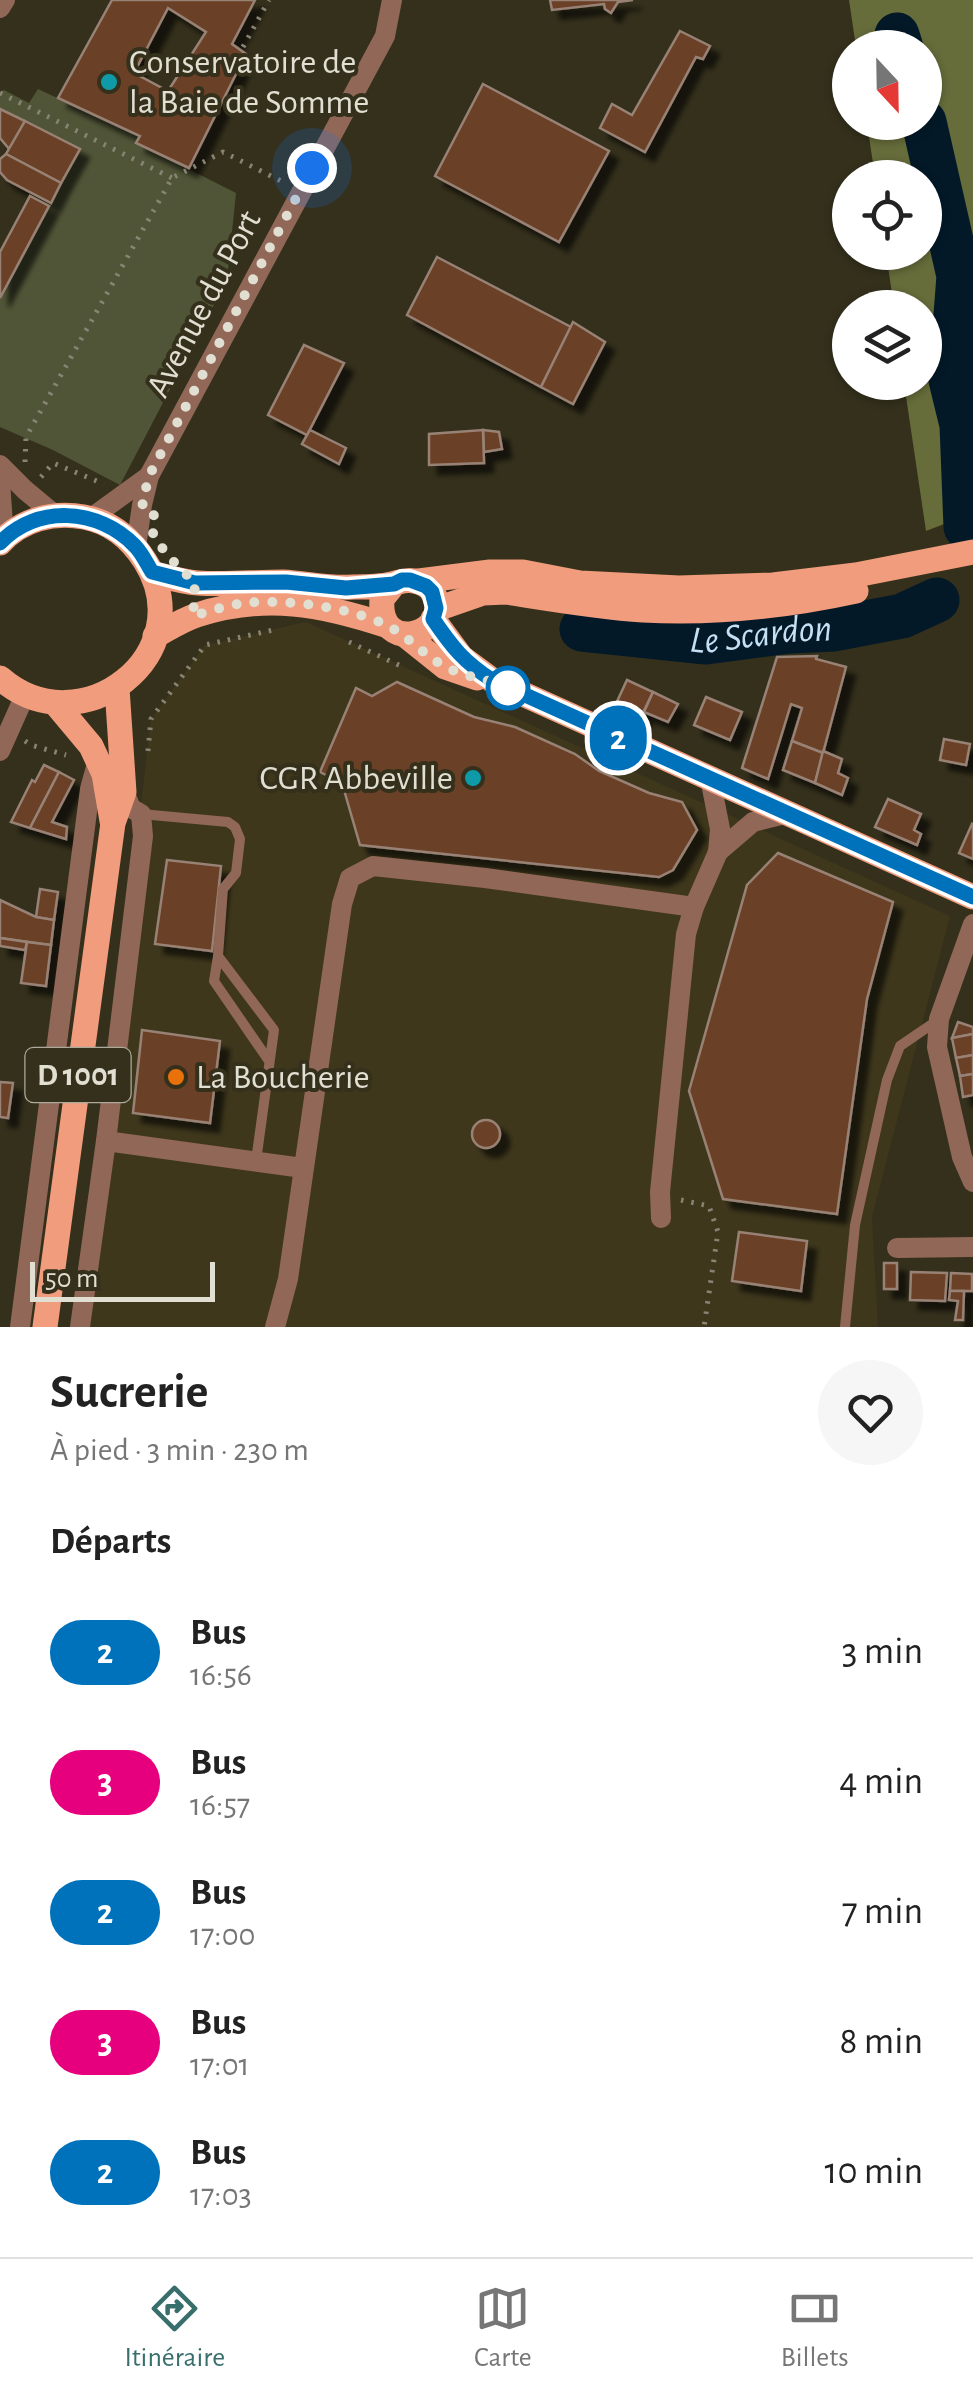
<!DOCTYPE html>
<html lang="fr">
<head>
<meta charset="utf-8">
<style>
  :root { --surface:#fff; --page:#f6f6f6; --text:#222; --muted:#767676; --line:#e0e0e0; --accent:#386f6d }
  body { margin:0; font-family:"Alegreya Sans",sans-serif; background:var(--page); color:var(--text); height:100vh; display:flex; flex-direction:column; font-size:38px; white-space:nowrap }
  * { box-sizing:border-box; margin:0 }
  p { font-size:32px; color:var(--muted) }
  .icon { flex:none; width:55px; height:55px; fill:none; stroke:currentColor; stroke-width:2; stroke-linecap:round; stroke-linejoin:round }
  .map { position:relative; height:1327px; overflow:hidden }
  .side { display:flex; flex-direction:column; background:var(--surface); flex:1 }
  .side>* { flex:none }
  .badge { padding:0 20px; border-radius:32px; font-size:35px; line-height:65px }
  .needle { width:65px; rotate:158deg }
  .buttons { position:absolute; left:832px; top:30px; display:grid; gap:20px }
  .buttons a { display:grid; place-items:center; width:110px; height:110px; border-radius:50%; background:var(--surface); box-shadow:0 2px 8px #0004; font-size:50px }
  .scale { position:absolute; left:30px; bottom:25px; width:185px; box-sizing:border-box; padding-left:10px; border:5px solid #e1ded2; border-top:0; font-size:28px; line-height:35px; white-space:nowrap; color:#e1ded2; -webkit-text-stroke:8px #34301c; paint-order:stroke }
  .you { position:absolute; width:50px; height:50px; margin:-25px; border:8px solid #fff; border-radius:50%; background:#1a73e8; box-shadow:0 0 0 15px #1a73e833 }
  .map>.badge { position:absolute; translate:-50% -50%; box-shadow:0 0 0 5px #fff }
  h2 { padding:0 50px; font-size:38px; line-height:90px }
  .round { display:grid; place-items:center; flex:none; width:105px; height:105px; border-radius:52px; background:var(--page) }
  .summary { display:flex; align-items:center; justify-content:space-between; height:170px; padding:0 50px }
  h1 { font-size:48px; font-weight:700; line-height:75px }
  ul { padding:0; list-style:none }
  li { display:flex; align-items:center; gap:30px; height:130px; padding:0 50px }
  li div { flex:1 }
  li b { display:block; font-size:38px }
  li em { font-style:normal }
  li .badge { min-width:110px; font-weight:700; text-align:center }
  .menu { display:flex; justify-content:space-around; align-items:center; height:140px; border-top:2px solid var(--line); background:var(--surface); font-size:28px; color:var(--muted) }
  .menu a { display:grid; justify-items:center; gap:5px }
  .menu .current { color:var(--accent) }
  .map>svg:first-child { display:block }
  .built { fill:#3e371c }
  .green { fill:#515537 }
  .forest { fill:#666c3a }
  .lines { fill:none; stroke-linecap:round; stroke-linejoin:round }
  .river { stroke:#031928; stroke-width:45 }
  .building { fill:#6a3f25; stroke:#988275; stroke-width:2.5; fill-rule:evenodd; filter:url(#shadow) }
  .path { stroke:#888474; stroke-width:5; stroke-dasharray:2.5 8; stroke-linecap:butt }
  .service { stroke:#916757; stroke-width:10 }
  .minor { stroke:#916757; stroke-width:20 }
  .tertiary { stroke:#916757; stroke-width:20 }
  .primary { stroke:#f19c7c; stroke-width:25 }
  .line-casing { stroke:#fff; stroke-width:22 }
  .line { stroke:#0072bc; stroke-width:15 }
  .walk { stroke:#e1ded2; stroke-width:10; stroke-dasharray:0 18 }
  .culture-dot { fill:#0f9aa8; stroke:#34301c; stroke-width:4 }
  .stop-dot { fill:#fff; stroke:#0072bc; stroke-width:5 }
  .food-dot { fill:#e8710a; stroke:#34301c; stroke-width:4 }
  .labels { text-anchor:middle; dominant-baseline:central; stroke-width:8; stroke-linejoin:round; paint-order:stroke }
  .shield { fill:#34301c; stroke:#adaa9b; stroke-width:2.5 }
  .shield-label { font-size:32px; font-weight:bold; fill:#e1ded2 }
  .poi-label { font-size:35px; fill:#e1ded2; stroke:#34301c; text-anchor:start }
  .street-label { font-size:35px; fill:#e1ded2; stroke:#34301c }
  .water-label { font-size:38px; font-style:italic; fill:#c5e0f4; stroke:#34301c }
</style>
</head>
<body>
<div class="map">
<svg width="973" height="1327" viewBox="0 0 973 1327">
  <defs>
    <filter id="shadow"><feDropShadow dx="9" dy="9" stdDeviation="2.5" flood-color="#0009"/></filter>
  </defs>
  <rect width="100%" height="100%" fill="#34301c"/>
  <polygon class="built" points="306,622 950,916 872,1217 878,1327 79,1327 151,719 205,645"/>
  <polygon class="green" points="38,89 140,136 137,143 236,193 227,280 120,485 53,450 0,427 0,298 80,149 0,109 0,92 4,90 29,103"/>
  <polygon class="forest" points="849,0 973,0 973,513 926,531 904,383 925,382 925,308 894,307 886,253 925,252 925,178 875,177 867,123 925,122 925,48 856,47"/>
  <g class="lines">
    <g class="river">
      <polyline points="897,35 901,48"/>
      <polyline points="924,122 959,276 951,380 962,425 966,527"/>
      <path id="s1" d="M582 629 706 642 790 631 834 629 902 616 937 600"/>
    </g>
  </g>
  <g class="building">
    <path d="M112 0H255L232 44 246 54 189 168 136 143 140 136 58 98ZM168 8 206 32 168 91 134 73Z"/>
    <polygon points="550,0 633,0 618,2 611,13 605,9 604,4 552,10"/>
    <polygon points="680,31 710,46 703,59 696,57 645,152 600,128 612,104 632,115"/>
    <polygon points="483,84 609,151 559,242 435,176"/>
    <polygon points="0,109 25,121 10,150 0,138"/>
    <polygon points="25,121 80,149 61,183 6,154"/>
    <polygon points="6,154 61,183 51,203 7,180 0,172 0,159"/>
    <polygon points="30,196 49,206 0,298 0,252"/>
    <polygon points="437,257 571,327 541,387 407,315"/>
    <polygon points="573,322 605,342 573,404 541,387"/>
    <polygon points="304,345 344,363 307,435 268,415"/>
    <polygon points="310,430 346,448 339,464 302,444"/>
    <polygon points="483,430 499,432 502,449 484,452"/>
    <polygon points="483,430 484,463 429,465 429,434"/>
    <polygon points="817,656 816,659 846,667 823,753 792,741 802,708 791,704 768,779 742,768 777,657"/>
    <polygon points="627,680 653,692 639,721 613,710"/>
    <polygon points="397,682 474,717 515,727 575,754 599,771 649,793 682,802 697,830 673,870 659,877 360,845 342,783 320,772 356,688 372,696"/>
    <polygon points="653,692 678,704 668,722 644,712"/>
    <polygon points="706,697 742,712 730,740 694,725"/>
    <polygon points="944,739 970,744 966,765 940,760"/>
    <polygon points="792,741 823,753 815,783 783,770"/>
    <polygon points="823,751 842,759 838,773 848,778 842,795 815,783"/>
    <polygon points="44,765 59,772 30,828 11,822 32,780 35,782"/>
    <polygon points="59,772 74,780 52,822 67,827 66,839 30,828"/>
    <polygon points="888,799 921,814 914,830 921,834 917,845 875,827"/>
    <polygon points="972,824 973,825 973,859 959,853"/>
    <polygon points="778,853 893,902 867,999 837,1214 723,1199 689,1091 747,885"/>
    <polygon points="167,860 221,866 212,951 155,944"/>
    <polygon points="40,889 58,892 54,920 36,917"/>
    <polygon points="0,900 36,917 54,920 51,945 0,938"/>
    <polygon points="0,938 27,942 25,950 0,946"/>
    <polygon points="27,942 51,945 46,986 21,983"/>
    <polygon points="958,1022 973,1027 973,1034 952,1038"/>
    <polygon points="142,1030 220,1041 210,1123 133,1113"/>
    <polygon points="973,1034 973,1055 956,1058 952,1038"/>
    <polygon points="973,1055 973,1074 960,1076 956,1058"/>
    <polygon points="973,1074 973,1095 963,1097 960,1076"/>
    <polygon points="0,1082 13,1083 8,1118 0,1117"/>
    <circle cx="486" cy="1134" r="14"/>
    <polygon points="739,1232 807,1241 801,1291 732,1281"/>
    <rect x="884" y="1263" width="13" height="26"/>
    <polygon points="911,1272 947,1273 945,1301 910,1300"/>
    <polygon points="951,1273 972,1274 972,1291 950,1291"/>
    <polygon points="950,1291 964,1291 963,1320 955,1320 958,1301 949,1300"/>
  </g>
  <g class="lines">
    <g class="path">
      <polyline points="243,47 269,0"/>
      <polyline points="0,93 172,178"/>
      <polyline points="25,462 26,437 172,178 223,152 285,183"/>
      <polyline points="41,477 53,463 104,484"/>
      <polyline points="349,642 403,667"/>
      <polyline points="25,741 31,745 66,755"/>
      <polyline points="148,751 151,719 205,645 273,630"/>
      <polyline points="681,1200 709,1206 718,1232 704,1327"/>
    </g>
    <g class="service">
      <polyline points="141,814 228,822 235,827 240,839 236,873 223,889 218,956 274,1030 256,1161"/>
      <polyline points="218,956 214,981 269,1061"/>
      <polyline points="845,1327 855,1225 887,1080 900,1046 938,1020"/>
    </g>
    <g class="minor">
      <polyline points="0,8 5,0"/>
      <polyline points="91,518 149,476"/>
      <polyline points="136,547 142,505 149,476 385,36 392,0"/>
      <polyline points="718,852 753,822 789,813"/>
      <polyline points="973,924 939,1019 937,1047 962,1157 973,1182"/>
      <polyline points="106,1141 303,1168"/>
      <polyline points="661,1218 660,1192 686,934 694,907 718,852 720,829 710,778"/>
      <polyline points="897,1248 973,1247"/>
      <polyline points="20,1327 90,789 98,760"/>
      <polyline points="80,1327 106,1141 143,836 141,814 131,808 124,792"/>
      <polyline points="275,1327 288,1279 342,904 350,878 373,866 485,878 694,907"/>
    </g>
    <g class="tertiary">
      <polyline points="0,465 25,490 55,515"/>
      <polyline points="0,481 4,538"/>
      <polyline points="0,751 25,695"/>
    </g>
    <g class="primary">
      <path d="M0 543C21 520 53 511 84 517 111 522 131 539 145 561 203 653 81 749 0 678"/>
      <path d="M152 573C167 577 182 582 198 583 226 585 255 582 283 582 306 583 330 589 353 587 366 587 380 587 392 584 400 582 405 579 414 581 422 582 429 586 433 593 456 633 377 658 382 599L394 584"/>
      <polyline points="419,581 490,572 523,572 580,583 679,588 773,585 856,575 973,552"/>
      <path d="M437 609 483 593 506 592C551 599 597 607 643 610 714 614 787 606 856 591"/>
      <polyline points="433,619 461,657 492,680 973,897"/>
      <polyline points="405,635 445,667 477,678"/>
      <path d="M155 636C168 629 182 620 197 615 265 593 322 604 388 626"/>
      <polyline points="55,703 91,746 104,774 112,821"/>
      <polyline points="45,1327 113,823 124,792 117,688"/>
    </g>
  </g>
  <g class="lines">
    <g class="line-casing">
      <path id="line" d="M0 543C36 504 99 508 135 546 142 553 147 564 152 572L195 583 286 582 346 588 394 584 402 580H410L426 586 432 592 436 608 433 619C452 647 464 662 492 680L973 897"/>
    </g>
    <use href="#line" class="line"/>
    <path class="walk" d="M312 168 149 476 142 504 154 510 153 535 168 556 195 583 193 616C210 611 228 605 245 603 286 599 351 607 388 626 410 637 427 659 450 669 469 678 489 679 508 688"/>
  </g>
  <g class="culture-dot">
    <circle cx="109" cy="82" r="10"/>
    <circle cx="473" cy="778" r="10"/>
  </g>
  <circle class="stop-dot" cx="508" cy="688" r="20"/>
  <circle class="food-dot" cx="176" cy="1077" r="10"/>
  <g class="labels">
    <rect class="shield" x="25.5" y="1048" width="105" height="54" rx="8"/>
    <g class="shield-label">
      <text x="78" y="1075">D 1001</text>
    </g>
    <g class="poi-label">
      <text x="129" y="62">Conservatoire de<tspan x="129" dy="40">la Baie de Somme</tspan></text>
      <text x="453" y="778" text-anchor="end">CGR Abbeville</text>
      <text x="196" y="1077">La Boucherie</text>
    </g>
    <g class="street-label">
      <text transform="translate(204 304) rotate(-62)">Avenue du Port</text>
    </g>
    <g class="water-label">
      <text stroke="none"><textPath href="#s1" startOffset="180">Le Scardon</textPath></text>
    </g>
  </g>
</svg>
<div class="buttons">
<a><svg class="needle" viewBox="-14 -14 28 28"><path d="M0-13l5 13h-10z" fill="#e53935"/><path d="M0 13l5-13h-10z" fill="#767676"/></svg></a>
<a><svg class="icon" aria-label="locate" viewBox="0 0 24 24"><circle cx="12" cy="12" r="6"/><path d="M12 2v4M12 18v4M2 12h4M18 12h4"/></svg></a>
<a><svg class="icon" aria-label="layers" viewBox="0 0 24 24"><path d="M12 4l9 5-9 5-9-5zM3 14l9 5 9-5"/></svg></a>
</div>
<div class="scale">50 m</div>
<div class="you" style="left:312px;top:168px"></div>
<b class="badge" style="left:618px;top:738px;background:#0072bc;color:#fff">2</b>
</div>
<section class="side">
<div class="summary"><div><h1>Sucrerie</h1><p>À pied · 3 min · 230 m</p></div><a class="round"><svg class="icon" aria-label="heart" viewBox="0 0 24 24"><path d="M12 20l-8-8c-3-5 5-10 8-4 3-6 11-1 8 4z"/></svg></a></div>
<h2>Départs</h2>
<ul>
<li><span class="badge" style="background:#0072bc;color:#fff">2</span><div><b>Bus</b><p>16:56</p></div><em>3 min</em></li>
<li><span class="badge" style="background:#e6007e;color:#fff">3</span><div><b>Bus</b><p>16:57</p></div><em>4 min</em></li>
<li><span class="badge" style="background:#0072bc;color:#fff">2</span><div><b>Bus</b><p>17:00</p></div><em>7 min</em></li>
<li><span class="badge" style="background:#e6007e;color:#fff">3</span><div><b>Bus</b><p>17:01</p></div><em>8 min</em></li>
<li><span class="badge" style="background:#0072bc;color:#fff">2</span><div><b>Bus</b><p>17:03</p></div><em>10 min</em></li>
</ul>
</section>
<nav class="menu">
<a class="current"><svg class="icon" aria-label="directions" viewBox="0 0 24 24"><path d="M12 3l9 9-9 9-9-9zM9 14v-3h6M13 9l2 2-2 2"/></svg>Itinéraire</a>
<a><svg class="icon" aria-label="map" viewBox="0 0 24 24"><path d="M3 6l6-2 6 2 6-2v14l-6 2-6-2-6 2zM9 4v14M15 6v14"/></svg>Carte</a>
<a><svg class="icon" aria-label="tickets" viewBox="0 0 24 24"><path d="M3 7h18v10H3zM15 7v10"/></svg>Billets</a>
</nav>
</body>
</html>
